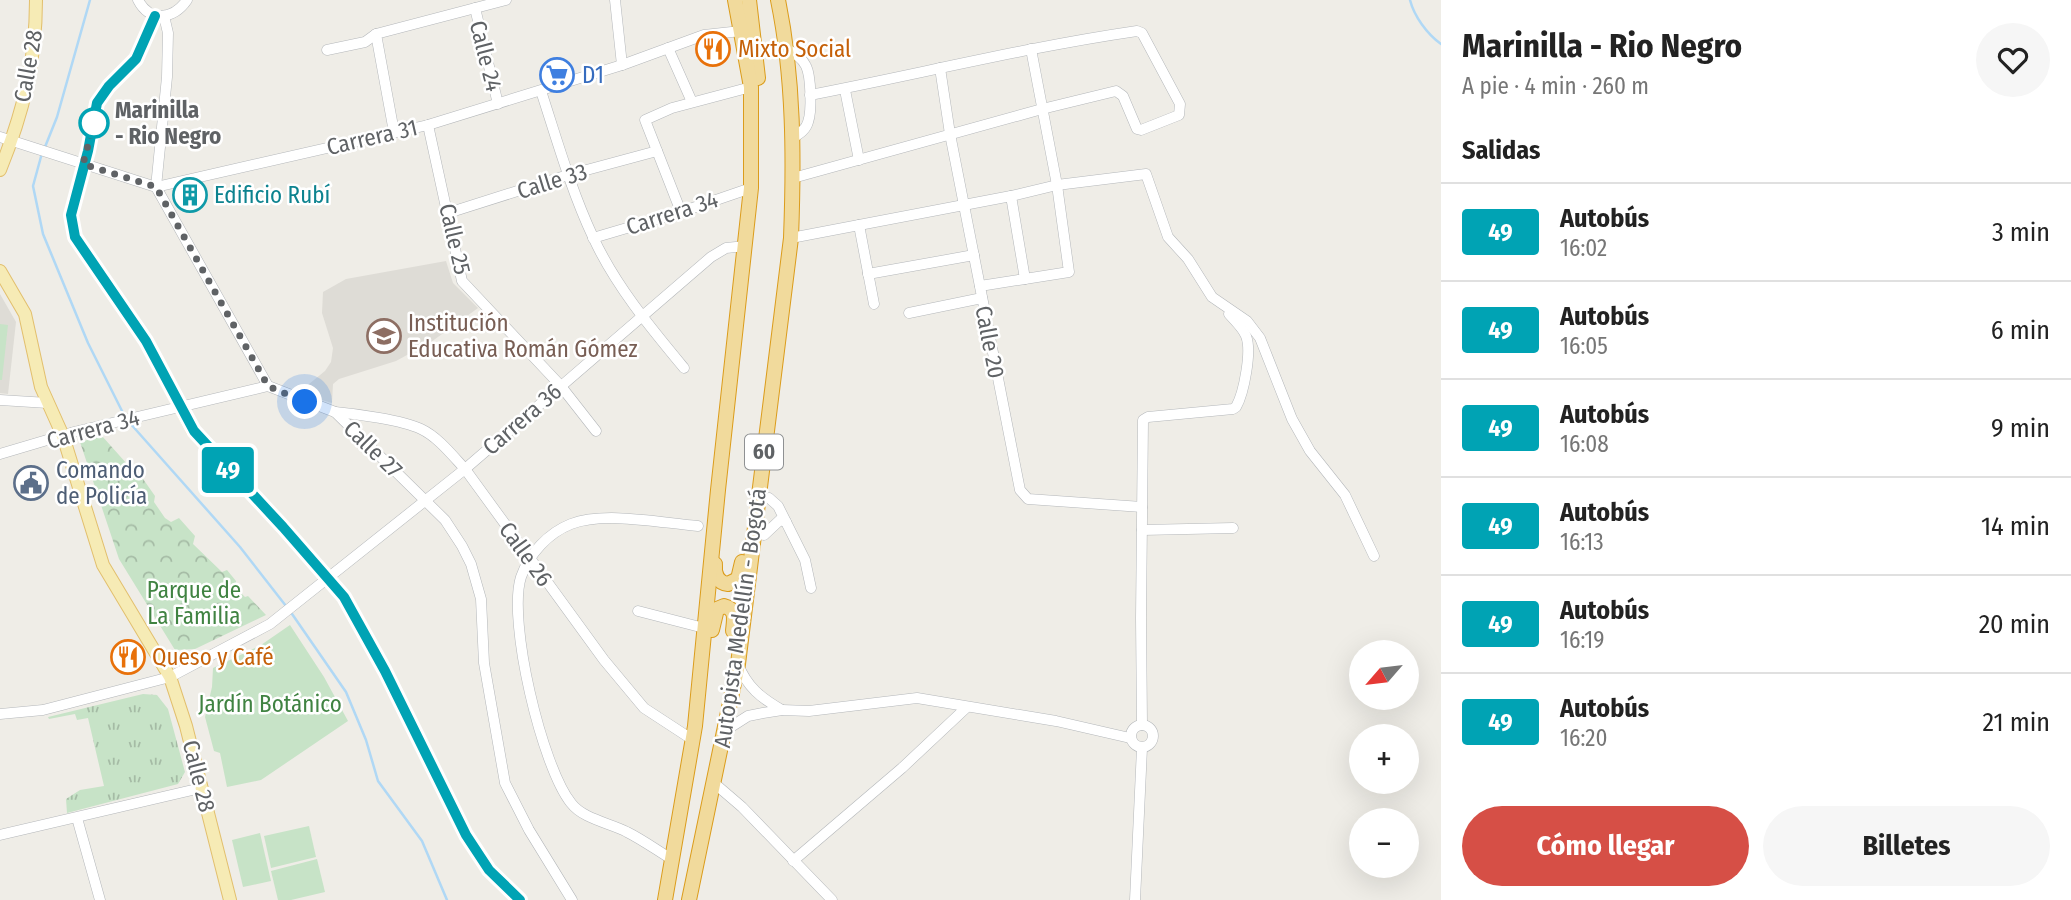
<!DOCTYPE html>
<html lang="es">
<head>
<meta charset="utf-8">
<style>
  :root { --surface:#fff; --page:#f6f6f6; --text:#222; --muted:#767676; --line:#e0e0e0; --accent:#d64f46 }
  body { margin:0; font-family:"Fira Sans Condensed",sans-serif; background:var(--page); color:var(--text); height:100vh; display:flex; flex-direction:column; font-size:26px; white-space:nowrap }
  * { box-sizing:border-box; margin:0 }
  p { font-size:23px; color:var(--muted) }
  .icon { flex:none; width:38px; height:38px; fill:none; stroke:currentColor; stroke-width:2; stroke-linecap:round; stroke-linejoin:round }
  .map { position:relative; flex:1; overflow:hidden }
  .sheet { display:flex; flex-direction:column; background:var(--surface); width:630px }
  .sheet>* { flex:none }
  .badge { padding:0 14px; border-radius:5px; font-size:24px; line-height:46px }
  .needle { width:46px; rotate:242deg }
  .controls { position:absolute; left:1349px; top:640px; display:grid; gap:14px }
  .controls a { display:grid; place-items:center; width:70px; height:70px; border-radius:50%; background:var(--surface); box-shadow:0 7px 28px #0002; font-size:35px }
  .you { position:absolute; width:35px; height:35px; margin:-18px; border:5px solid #fff; border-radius:50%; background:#1a73e8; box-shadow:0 0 0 10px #1a73e833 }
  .map>.badge { position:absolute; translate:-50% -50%; box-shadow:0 0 0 4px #fff }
  h2 { padding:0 21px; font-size:26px; line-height:63px }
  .round { display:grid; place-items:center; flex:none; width:74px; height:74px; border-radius:37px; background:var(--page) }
  .head { display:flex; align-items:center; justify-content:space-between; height:119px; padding:0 21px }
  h1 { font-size:33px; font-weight:700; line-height:52px }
  .cta { display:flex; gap:14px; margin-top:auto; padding:14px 21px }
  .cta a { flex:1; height:80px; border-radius:42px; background:var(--accent); color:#fff; font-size:28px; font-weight:700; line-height:80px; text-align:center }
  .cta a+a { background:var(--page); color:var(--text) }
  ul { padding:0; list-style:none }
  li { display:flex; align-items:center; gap:21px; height:98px; padding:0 21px; border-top:2px solid var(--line) }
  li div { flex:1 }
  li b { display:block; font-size:26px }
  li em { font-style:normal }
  li .badge { min-width:77px; font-weight:700; text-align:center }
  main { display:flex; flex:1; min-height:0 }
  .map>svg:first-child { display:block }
  .education { fill:#dedcd6 }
  .grass { fill:url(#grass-tufts) }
  .forest { fill:url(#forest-crowns) }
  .garden { fill:#c7e3c7 }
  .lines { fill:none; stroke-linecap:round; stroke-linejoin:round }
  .stream { stroke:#b0d8f5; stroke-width:2.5 }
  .minor-casing { stroke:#b4b7ba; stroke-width:11 }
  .major-casing { stroke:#e2bf6d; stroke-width:14 }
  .highway-casing { stroke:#db9c1b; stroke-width:16 }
  .minor { stroke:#fff; stroke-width:10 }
  .major { stroke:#f6ebb5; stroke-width:12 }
  .highway { stroke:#f1da9c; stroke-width:14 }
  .line-casing { stroke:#fff; stroke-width:16 }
  .line { stroke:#00a3b4; stroke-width:10 }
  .walk { stroke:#5f6265; stroke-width:7; stroke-dasharray:0 12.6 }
  .stop-dot { fill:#fff; stroke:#00a3b4; stroke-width:3.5 }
  .labels { text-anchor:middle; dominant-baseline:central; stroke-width:5; stroke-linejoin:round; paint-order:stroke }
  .shield { fill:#fff; stroke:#8f9193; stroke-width:2 }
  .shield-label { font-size:21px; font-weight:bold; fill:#5f6265 }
  .food-label { font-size:23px; fill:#c56008; stroke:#fff; text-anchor:start }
  .street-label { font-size:23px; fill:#5f6265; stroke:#fff }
  .shop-label { font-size:23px; fill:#366cbe; stroke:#fff; text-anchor:start }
  .stop-label { font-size:23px; font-weight:bold; fill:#5f6265; stroke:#fff; text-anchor:start }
  .culture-label { font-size:23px; fill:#0d838f; stroke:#fff; text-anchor:start }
  .education-label { font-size:23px; fill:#785e54; stroke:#fff; text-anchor:start }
  .service-label { font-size:23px; fill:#4e5e75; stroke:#fff; text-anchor:start }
  .park-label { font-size:23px; fill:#408342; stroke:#fff }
</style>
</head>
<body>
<main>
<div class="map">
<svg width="1441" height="900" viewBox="0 0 1441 900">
  <defs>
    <pattern id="grass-tufts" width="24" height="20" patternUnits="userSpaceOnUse" patternTransform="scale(1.75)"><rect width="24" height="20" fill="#c7e3c7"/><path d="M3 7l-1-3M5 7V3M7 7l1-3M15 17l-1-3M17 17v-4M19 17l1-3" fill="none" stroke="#a5bba5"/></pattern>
    <pattern id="forest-crowns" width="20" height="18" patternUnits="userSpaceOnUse" patternTransform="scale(1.75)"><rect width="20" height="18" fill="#c7e3c7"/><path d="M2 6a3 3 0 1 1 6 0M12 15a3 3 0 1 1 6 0" fill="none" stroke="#a5bba5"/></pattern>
  </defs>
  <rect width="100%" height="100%" fill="#efede7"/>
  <g class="education">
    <polygon points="446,261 453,283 478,308 431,342 396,361 339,379 333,384 332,403 298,393 325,371 331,362 333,348 322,313 323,292 346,279"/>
    <polygon points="0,294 16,322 8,394 0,393"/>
  </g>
  <polygon class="grass" points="143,694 157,695 168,709 185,772 178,784 67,813 66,799 80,790 104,786 88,718 77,720 75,714 49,719 48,717"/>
  <polygon class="forest" points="102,436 136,474 141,476 155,496 154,502 165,518 171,522 179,518 195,536 193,544 222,572 227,570 236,581 236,588 245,597 248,596 266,615 195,649 175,650 119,559 80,442"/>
  <g class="garden">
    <polygon points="0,324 8,325 2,380 0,380"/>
    <polygon points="290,625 324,677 348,721 261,780 227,787 220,753 214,751 205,717 212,687 213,668 261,645"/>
    <polygon points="309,826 316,857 271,868 264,836"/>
    <polygon points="260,833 271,881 243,887 232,840"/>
    <polygon points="317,859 325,892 291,900 278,900 271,871"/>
  </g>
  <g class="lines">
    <g class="stream">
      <path d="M1410 0C1414 16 1427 34 1441 44"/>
      <polyline points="45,147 57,117 90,0"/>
      <polyline points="42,153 33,186 43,234 88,343 125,417"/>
      <polyline points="129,422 240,547 286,606"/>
      <polyline points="290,611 346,692 366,740 378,781 422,841 447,900"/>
    </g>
    <g class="minor-casing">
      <g id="minor">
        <path d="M138 0C150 23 174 19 187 0"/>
        <polyline points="615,0 622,65"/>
        <polyline points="475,8 498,104"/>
        <polyline points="164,16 168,33 167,77 156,187 268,386 335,412 445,520 462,546 471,564 481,599 484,663 505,783 529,830 572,900"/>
        <polyline points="668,48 692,102"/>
        <path d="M785 48C793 52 802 57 806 66 811 76 812 111 808 122 806 130 799 134 793 138"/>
        <polyline points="327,50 365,42 376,34"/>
        <polyline points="940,68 950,134 1020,490 1028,499 1142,507"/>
        <polyline points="845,90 859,160"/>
        <path d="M541 91C557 140 571 190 593 237 615 285 650 327 684 368"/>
        <polyline points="428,125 462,281 560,385 596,431"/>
        <polyline points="394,132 376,34 506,0"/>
        <polyline points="0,137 156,187 428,125 622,65 704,35 741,31"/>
        <path d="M793 178 1042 109 1116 91 1123 96 1137 129 1141 130 1179 115 1180 104 1142 33 1137 31C1027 47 919 74 810 95"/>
        <polyline points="1011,196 1025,279"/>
        <polyline points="681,212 645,120 672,108 751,87"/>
        <polyline points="448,213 568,175 657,151"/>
        <polyline points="859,225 874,304"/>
        <polyline points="593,238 681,212 751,188"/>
        <polyline points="791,238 1011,196 1057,185 1146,174 1168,237 1188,259 1212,297 1247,321 1260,338 1292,419 1310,451 1345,495 1374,556"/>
        <polyline points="868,274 974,255"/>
        <polyline points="980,286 1069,272 1057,185 1031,49"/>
        <polyline points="909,313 982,298"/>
        <polyline points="0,400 48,403"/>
        <path d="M335 412C357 414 402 420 421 429 438 437 452 455 465 469L604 660 644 708 693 740"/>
        <polyline points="0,454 74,432 268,386"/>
        <polyline points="769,498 778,506 786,522"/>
        <polyline points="1142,530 1233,528"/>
        <polyline points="764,535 780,520 786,522 805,560 811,588"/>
        <polyline points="638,611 704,628"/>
        <path d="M738 664C747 687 761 698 782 710"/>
        <polyline points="0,714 43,710 170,677 270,624 465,469 711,257 726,248 746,246"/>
        <circle cx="1142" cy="736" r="11"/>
        <path d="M1142 725 1141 618 1143 420 1148 417 1233 409 1236 407C1244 393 1252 351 1246 336 1243 328 1235 321 1229 314"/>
        <polyline points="726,730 748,716 763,713 782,710 809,711 917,698 1056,721 1130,738"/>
        <polyline points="714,783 742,807 832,900"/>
        <polyline points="77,818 100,900"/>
        <polyline points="0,835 201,788"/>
        <path d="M673 860C658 851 643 840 627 832 610 823 583 819 571 803 542 767 507 620 521 577 529 554 548 533 571 524 605 511 661 523 698 526"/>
        <polyline points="793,861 902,768 967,707"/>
        <polyline points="1135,900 1142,748"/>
      </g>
    </g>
    <g class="major-casing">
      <g id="major">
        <polyline points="155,16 136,59 109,86 97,103 88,151 71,216 75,237 146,341 193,431 283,526 344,597 385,671 466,835 489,870 520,900"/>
        <path d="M0 170C23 113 36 62 36 0"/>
        <polyline points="0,271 25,314 41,387 63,436 103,565 170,677 186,726 230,900"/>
      </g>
    </g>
    <g class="highway-casing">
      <g id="highway">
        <polyline points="749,0 758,78"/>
        <path d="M715 564C714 574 718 583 728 584L738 579 742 562"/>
        <path d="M712 630 717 609 724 606C737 609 734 620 733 631"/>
        <polyline points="665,900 695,726 718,490 751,188 751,87 735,0"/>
        <path d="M689 900 738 664 791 238C794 159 794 78 778 0"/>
      </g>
    </g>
    <use href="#minor" class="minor"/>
    <use href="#major" class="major"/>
    <use href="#highway" class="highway"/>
  </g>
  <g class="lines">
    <g class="line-casing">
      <polyline id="line" points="155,16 136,59 109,86 97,103 88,151 71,215 75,237 146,341 194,431 283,527 344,597 385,671 466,835 489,870 520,900"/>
    </g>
    <use href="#line" class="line"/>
    <polyline class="walk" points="94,123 83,164 156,187 268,386 305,402"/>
  </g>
  <defs>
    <g id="restaurant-ring" transform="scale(1.75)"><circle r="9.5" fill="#fff" stroke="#e8710a" stroke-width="1.5"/><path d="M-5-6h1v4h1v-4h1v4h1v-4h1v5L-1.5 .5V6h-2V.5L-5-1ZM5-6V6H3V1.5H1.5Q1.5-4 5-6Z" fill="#e8710a"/></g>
    <g id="supermarket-ring" transform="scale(1.75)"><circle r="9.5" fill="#fff" stroke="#3f7fe0" stroke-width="1.5"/><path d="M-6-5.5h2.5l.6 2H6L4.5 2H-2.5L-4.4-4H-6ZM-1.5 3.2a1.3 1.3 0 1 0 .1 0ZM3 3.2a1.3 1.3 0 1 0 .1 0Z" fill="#3f7fe0"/></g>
    <g id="building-ring" transform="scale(1.75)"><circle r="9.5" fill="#fff" stroke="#0f9aa8" stroke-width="1.5"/><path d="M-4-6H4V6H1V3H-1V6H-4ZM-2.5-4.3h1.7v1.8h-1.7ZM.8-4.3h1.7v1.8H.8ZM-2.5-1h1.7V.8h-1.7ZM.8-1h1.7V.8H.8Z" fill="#0f9aa8"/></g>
    <g id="school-ring" transform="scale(1.75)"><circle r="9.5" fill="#fff" stroke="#8d6e63" stroke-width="1.5"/><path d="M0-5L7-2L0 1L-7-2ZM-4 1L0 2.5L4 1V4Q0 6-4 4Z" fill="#8d6e63"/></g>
    <g id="civic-ring" transform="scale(1.75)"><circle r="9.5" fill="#fff" stroke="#5c6f8a" stroke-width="1.5"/><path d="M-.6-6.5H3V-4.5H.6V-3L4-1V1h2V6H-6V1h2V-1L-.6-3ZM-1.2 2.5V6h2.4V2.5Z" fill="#5c6f8a"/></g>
  </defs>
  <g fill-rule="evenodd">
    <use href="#restaurant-ring" x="713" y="49"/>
    <use href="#supermarket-ring" x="557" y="75"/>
    <use href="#building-ring" x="190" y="195"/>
    <use href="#school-ring" x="384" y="336"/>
    <use href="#civic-ring" x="31" y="483"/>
    <use href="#restaurant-ring" x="128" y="657"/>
  </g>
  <circle class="stop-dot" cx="94" cy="123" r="14"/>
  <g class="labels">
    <rect class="shield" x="745" y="434.5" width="38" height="35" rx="5"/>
    <g class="shield-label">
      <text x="764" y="452">60</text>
    </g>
    <g class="food-label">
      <text x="738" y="49">Mixto Social</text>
      <text x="152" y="657">Queso y Café</text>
    </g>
    <g class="street-label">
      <text transform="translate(486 56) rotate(76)">Calle 24</text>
      <text transform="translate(28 66) rotate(-80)">Calle 28</text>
      <text transform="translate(372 137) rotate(-13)">Carrera 31</text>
      <text transform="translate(552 181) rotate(-17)">Calle 33</text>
      <text transform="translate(672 213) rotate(-18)">Carrera 34</text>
      <text transform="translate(455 239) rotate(77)">Calle 25</text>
      <text transform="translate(990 342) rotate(79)">Calle 20</text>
      <text transform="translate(522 419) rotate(-41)">Carrera 36</text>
      <text transform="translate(93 429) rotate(-15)">Carrera 34</text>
      <text transform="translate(373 449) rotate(44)">Calle 27</text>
      <text transform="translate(526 554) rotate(54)">Calle 26</text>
      <text transform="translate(740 618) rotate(-82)">Autopista Medellín - Bogotá</text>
      <text transform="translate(199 776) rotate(76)">Calle 28</text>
    </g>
    <g class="shop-label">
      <text x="582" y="75">D1</text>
    </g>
    <g class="stop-label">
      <text x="115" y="110">Marinilla<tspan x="115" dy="26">- Rio Negro</tspan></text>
    </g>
    <g class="culture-label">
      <text x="214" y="195">Edificio Rubí</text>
    </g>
    <g class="education-label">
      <text x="408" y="323">Institución<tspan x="408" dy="26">Educativa Román Gómez</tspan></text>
    </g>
    <g class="service-label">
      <text x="56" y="470">Comando<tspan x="56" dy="26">de Policía</tspan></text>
    </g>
    <g class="park-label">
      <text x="194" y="590">Parque de<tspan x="194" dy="26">La Familia</tspan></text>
      <text x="270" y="704">Jardín Botánico</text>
    </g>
  </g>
</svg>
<div class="controls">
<a><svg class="needle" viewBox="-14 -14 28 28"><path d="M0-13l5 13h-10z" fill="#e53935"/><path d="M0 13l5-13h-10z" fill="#767676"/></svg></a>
<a>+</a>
<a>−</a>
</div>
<div class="you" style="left:305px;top:402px"></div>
<b class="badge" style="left:228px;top:470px;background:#00a3b4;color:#fff">49</b>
</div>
<section class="sheet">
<div class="head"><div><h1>Marinilla - Rio Negro</h1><p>A pie · 4 min · 260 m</p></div><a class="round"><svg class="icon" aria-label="heart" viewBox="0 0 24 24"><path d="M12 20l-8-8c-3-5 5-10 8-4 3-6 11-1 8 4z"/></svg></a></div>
<h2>Salidas</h2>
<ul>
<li><span class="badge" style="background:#00a3b4;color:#fff">49</span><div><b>Autobús</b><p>16:02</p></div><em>3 min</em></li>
<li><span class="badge" style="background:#00a3b4;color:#fff">49</span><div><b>Autobús</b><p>16:05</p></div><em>6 min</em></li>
<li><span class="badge" style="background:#00a3b4;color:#fff">49</span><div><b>Autobús</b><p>16:08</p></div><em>9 min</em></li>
<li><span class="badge" style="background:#00a3b4;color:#fff">49</span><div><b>Autobús</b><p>16:13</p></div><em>14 min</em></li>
<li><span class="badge" style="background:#00a3b4;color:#fff">49</span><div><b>Autobús</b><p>16:19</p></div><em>20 min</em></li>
<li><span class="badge" style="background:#00a3b4;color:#fff">49</span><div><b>Autobús</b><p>16:20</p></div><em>21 min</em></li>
</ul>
<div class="cta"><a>Cómo llegar</a><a>Billetes</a></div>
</section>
</main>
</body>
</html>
